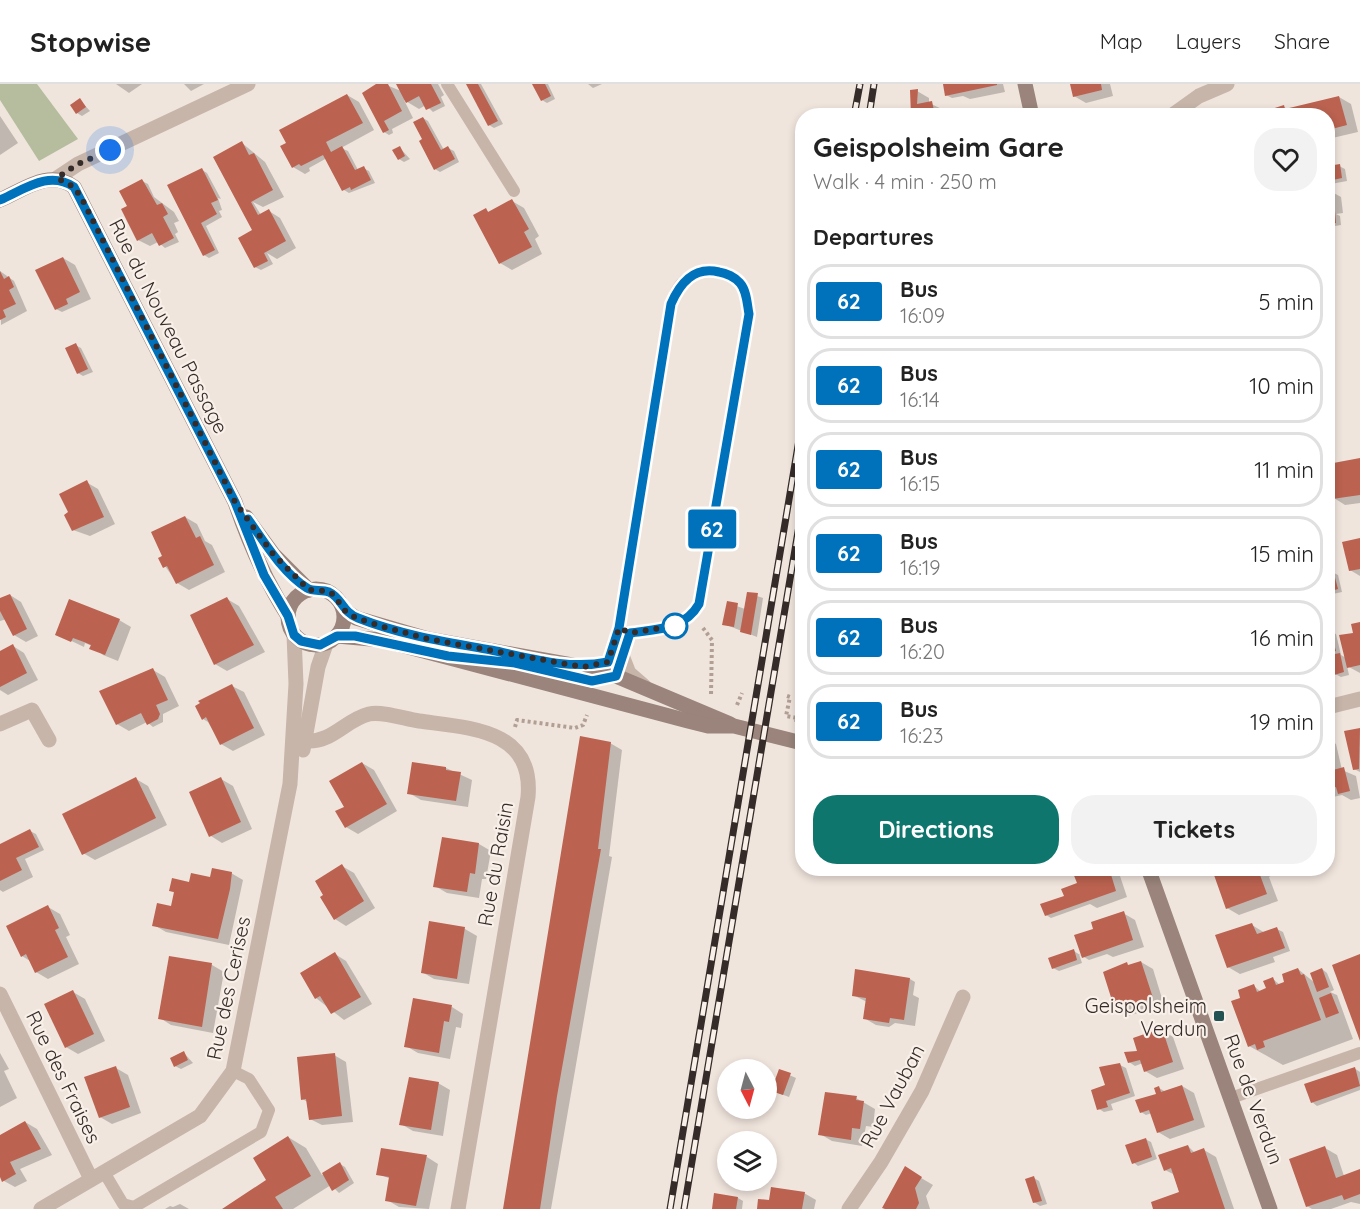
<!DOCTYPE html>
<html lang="en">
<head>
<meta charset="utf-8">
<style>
  :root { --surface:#fff; --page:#f2f2f2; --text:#222; --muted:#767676; --line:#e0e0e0; --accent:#0f766e }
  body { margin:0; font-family:Quicksand,sans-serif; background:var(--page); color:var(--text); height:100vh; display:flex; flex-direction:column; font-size:22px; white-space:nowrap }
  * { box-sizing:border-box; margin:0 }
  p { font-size:20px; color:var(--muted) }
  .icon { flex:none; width:33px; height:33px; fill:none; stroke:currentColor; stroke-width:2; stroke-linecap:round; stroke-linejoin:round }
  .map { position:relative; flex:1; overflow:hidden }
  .sheet { position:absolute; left:795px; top:24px; width:540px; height:768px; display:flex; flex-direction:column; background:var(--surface); border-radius:24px; box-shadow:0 3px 9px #0003 }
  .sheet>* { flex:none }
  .badge { padding:0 12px; border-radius:4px; font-size:21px; line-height:39px }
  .needle { width:39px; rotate:174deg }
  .buttons { position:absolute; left:717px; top:975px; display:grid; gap:12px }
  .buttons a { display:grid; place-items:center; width:60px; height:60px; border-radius:50%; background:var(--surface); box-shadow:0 3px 9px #0003; font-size:30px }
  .you { position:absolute; width:30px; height:30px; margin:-15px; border:4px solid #fff; border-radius:50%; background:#1a73e8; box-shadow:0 0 0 9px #1a73e833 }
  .map>.badge { position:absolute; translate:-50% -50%; box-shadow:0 0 0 3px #fff }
  h2 { padding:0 18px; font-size:22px; line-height:54px }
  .round { display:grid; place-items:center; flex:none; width:63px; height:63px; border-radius:24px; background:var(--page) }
  .head { display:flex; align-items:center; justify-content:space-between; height:102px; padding:0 18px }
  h1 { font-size:28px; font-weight:700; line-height:45px }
  .action { display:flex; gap:12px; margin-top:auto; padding:12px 18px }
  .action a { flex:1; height:69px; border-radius:24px; background:var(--accent); color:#fff; font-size:24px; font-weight:700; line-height:69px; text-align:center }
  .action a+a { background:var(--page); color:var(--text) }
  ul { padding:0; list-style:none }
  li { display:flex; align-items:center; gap:18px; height:75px; margin:0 12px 9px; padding:0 6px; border:3px solid var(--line); border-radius:24px }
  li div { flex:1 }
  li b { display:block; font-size:22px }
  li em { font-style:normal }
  li .badge { min-width:66px; font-weight:700; text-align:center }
  header { display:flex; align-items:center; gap:36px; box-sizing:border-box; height:84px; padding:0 30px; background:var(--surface); border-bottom:2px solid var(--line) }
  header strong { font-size:28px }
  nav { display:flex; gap:33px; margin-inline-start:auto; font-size:21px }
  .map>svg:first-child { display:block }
  .green { fill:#b5bd9e }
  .shadow { fill:#0003 }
  .building { fill:#bb6250 }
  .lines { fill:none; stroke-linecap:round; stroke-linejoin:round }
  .path { stroke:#b29f94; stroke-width:4; stroke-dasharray:3 3; stroke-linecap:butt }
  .service { stroke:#c7b5aa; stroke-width:12 }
  .minor { stroke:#c7b5aa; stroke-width:15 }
  .secondary { stroke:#9a847b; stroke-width:15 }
  .rail-casing { stroke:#352c29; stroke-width:7 }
  .rail { stroke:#f8f0e9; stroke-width:4.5; stroke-dasharray:14; stroke-linecap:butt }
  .line-casing { stroke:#fff; stroke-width:14 }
  .line { stroke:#0072bc; stroke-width:9 }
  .walk { stroke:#352c29; stroke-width:6; stroke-dasharray:0 10.8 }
  .stop-dot { fill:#fff; stroke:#0072bc; stroke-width:3 }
  .poi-dot { fill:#225252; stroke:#f8f0e9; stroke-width:2 }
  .labels { text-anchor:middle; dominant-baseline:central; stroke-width:4.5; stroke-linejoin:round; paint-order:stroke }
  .street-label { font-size:20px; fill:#352c29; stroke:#f8f0e9 }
  .poi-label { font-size:20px; fill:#352c29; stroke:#f8f0e9; text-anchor:end }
</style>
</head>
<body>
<header>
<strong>Stopwise</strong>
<nav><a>Map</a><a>Layers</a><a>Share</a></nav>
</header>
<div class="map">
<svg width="1360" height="1125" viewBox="0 0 1360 1125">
  <rect width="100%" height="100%" fill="#f0e5dd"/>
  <polygon class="green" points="0,0 37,0 78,55 39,77 0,16"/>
  <g class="shadow">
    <polygon points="116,0 142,0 129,9"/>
    <polygon points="184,0 204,0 191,7"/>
    <polygon points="384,0 401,7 398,0 438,0 444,11 441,13 445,22 433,28 426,21 419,25 404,16 413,34 392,45 393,49 389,51 384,48"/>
    <polygon points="468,0 481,0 503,40 494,44 489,41"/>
    <polygon points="534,0 548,0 555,15 547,19 542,16"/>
    <polygon points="588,0 602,0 593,4"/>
    <polygon points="945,0 1003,0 1005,8 970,15 963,12 952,14 946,11"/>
    <polygon points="1071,0 1110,0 1113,12 1086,19 1074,12"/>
    <polygon points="917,7 929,14 929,19 944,26 945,32 913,32"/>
    <polygon points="347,11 359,18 374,46 341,64 348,67 358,86 363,84 369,87 375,99 349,109 344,106 327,74 309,84 310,87 305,90 293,83"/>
    <polygon points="1339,13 1351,20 1358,48 1328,55 1328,32 1251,32 1284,23 1289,26"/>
    <polygon points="80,16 90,27 82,32 77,29"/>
    <polygon points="0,32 18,59 0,71"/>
    <polygon points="423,34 428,37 444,66 448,64 454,67 459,78 440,88 435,85 424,56"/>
    <polygon points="242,59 265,78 284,113 263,123 253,118 261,131 269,127 280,134 296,164 277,175 267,169 273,180 261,186 255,183 254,147"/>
    <polygon points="400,64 410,75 404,78 399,75"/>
    <polygon points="1339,82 1345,85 1347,97 1331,100 1332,108 1341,113 1343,129 1336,130 1340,132 1341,141 1329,143 1328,84"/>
    <polygon points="202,86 207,89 221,115 218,114 222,126 219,127 222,133 206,142 219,169 209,174 204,171 169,102"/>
    <polygon points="142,97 148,100 154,113 174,128 179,137 174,139 178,148 175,150 179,158 165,164 158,158 150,162 138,156 129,123"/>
    <polygon points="512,117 524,124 539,152 535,155 542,170 512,186 500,179 486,126 490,129"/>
    <polygon points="63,174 75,181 91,215 62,228 56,225"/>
    <polygon points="0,187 14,197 27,227 1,241"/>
    <polygon points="75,261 81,264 93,288 83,292 78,289"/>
    <polygon points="1360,376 1360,419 1345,421 1334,414"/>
    <polygon points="86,398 98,405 115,440 90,452 73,446 68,430"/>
    <polygon points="185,433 197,440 205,457 212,461 225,488 189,506 177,499 160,475"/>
    <polygon points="1360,455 1360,492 1350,486"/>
    <polygon points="1332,488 1338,491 1342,508 1328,511 1328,489"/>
    <polygon points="748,509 763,514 757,553 724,540 728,519 745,525"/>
    <polygon points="10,511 21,518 38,552 26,558 14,551 7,535 0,537 0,516"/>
    <polygon points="227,515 239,522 265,568 227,587 215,580"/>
    <polygon points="119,536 131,543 118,577 103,571 92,562 85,559 84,563 57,550"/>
    <polygon points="1360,539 1360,589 1347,582 1349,591 1341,593 1335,590 1335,572 1328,568 1328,547 1336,550 1341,571 1346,574"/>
    <polygon points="13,562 24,569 38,596 8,611 0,606 0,568"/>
    <polygon points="153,586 165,593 179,622 163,630 163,638 153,643 147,638 129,647 117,640"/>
    <polygon points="232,602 244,608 265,651 233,667 221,660 208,638 203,635"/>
    <polygon points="1360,645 1360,688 1354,685 1346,649"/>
    <polygon points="1328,655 1336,660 1342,686 1356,692 1360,714 1351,716 1342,711 1328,714"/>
    <polygon points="610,659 622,666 609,772 612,773 551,1125 505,1125 563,760"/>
    <polygon points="362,679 374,686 397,727 358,750 346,743 346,723"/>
    <polygon points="446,684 472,696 468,723 421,716 409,709"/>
    <polygon points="136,695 148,702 167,741 95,776 83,769"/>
    <polygon points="221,695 233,702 252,745 222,759 211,752"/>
    <polygon points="30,747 36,750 44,766 25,775 33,793 3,808 0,806 0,762"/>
    <polygon points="443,754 479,760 491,767 486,795 482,795 479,814 447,809 435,802"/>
    <polygon points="342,782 354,789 375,824 346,842 335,835"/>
    <polygon points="1092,784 1118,786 1127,813 1097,824 1090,820 1051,834 1046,831 1079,800"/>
    <polygon points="1230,784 1270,784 1272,791 1269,793 1278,817 1239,831 1227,824"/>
    <polygon points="231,789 243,796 229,861 166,848 154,841 172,824 175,809 171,807"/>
    <polygon points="48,823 60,830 70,851 66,853 79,880 48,895 36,888 30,877 22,872"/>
    <polygon points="1123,829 1135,836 1144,863 1113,873 1107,870 1089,876 1079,870 1082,879 1059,887 1053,884 1074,867 1083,873 1095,846"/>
    <polygon points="430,839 465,845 477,852 469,900 434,895 422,888"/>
    <polygon points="1252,841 1265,849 1277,845 1283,848 1290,867 1273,873 1275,878 1240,890 1228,883"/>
    <polygon points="335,870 346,877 372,920 344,936 316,914"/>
    <polygon points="170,874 212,881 224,888 213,949 171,941 160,934"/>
    <polygon points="1141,878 1153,885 1164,921 1128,932 1116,925"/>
    <polygon points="1298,885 1315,899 1322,885 1327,889 1334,906 1330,908 1337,911 1353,955 1283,981 1249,962 1242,915 1254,902 1261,908 1270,905 1273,895 1280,901 1286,899"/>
    <polygon points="910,895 915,898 913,911 919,914 915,942 895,939 889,943 876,941 864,934 867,918 853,911"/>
    <polygon points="73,908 85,915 105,957 78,970 66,963"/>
    <polygon points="452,923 463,930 461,944 456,943 450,975 418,969 406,962"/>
    <polygon points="1162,946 1173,953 1184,985 1157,994 1145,987 1143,979 1135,982 1129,978 1126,969 1139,968"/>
    <polygon points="0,969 9,985 4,987 17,1014 0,1023"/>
    <polygon points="184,969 193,979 181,985 175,982"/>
    <polygon points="334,971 346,978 353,1038 322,1041 310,1035 308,1018 302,1015"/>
    <polygon points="1120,981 1126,984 1135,1012 1111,1020 1113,1026 1104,1028 1099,1025 1107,1002"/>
    <polygon points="116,984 128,991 141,1029 112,1040 100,1033"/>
    <polygon points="1354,984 1360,988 1360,1006 1317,1022 1312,1018"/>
    <polygon points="780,987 796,994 789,1013 778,1009"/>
    <polygon points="438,999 450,1006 443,1052 413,1047 401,1040"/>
    <polygon points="1182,1002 1194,1009 1205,1043 1170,1055 1158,1048 1152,1029 1146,1031 1141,1028 1158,1010 1159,1004 1166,1008"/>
    <polygon points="856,1014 875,1025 873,1043 866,1042 862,1062 832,1057 820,1050"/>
    <polygon points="25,1038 37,1045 52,1071 20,1085 27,1097 15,1103 4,1097 0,1090 0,1052"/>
    <polygon points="288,1053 306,1064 322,1091 340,1080 345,1083 354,1099 339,1109 331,1101 293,1125 225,1125 268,1097"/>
    <polygon points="1145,1055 1151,1058 1157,1075 1138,1082 1133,1078"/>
    <polygon points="1188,1062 1195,1069 1204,1066 1216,1073 1234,1125 1155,1125 1181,1109 1175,1091 1165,1086"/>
    <polygon points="1325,1064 1337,1071 1344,1092 1360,1087 1360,1120 1351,1118 1331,1125 1312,1125 1307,1122"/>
    <polygon points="427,1073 438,1080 429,1125 399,1123 387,1116 391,1095 378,1090"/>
    <polygon points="906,1085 933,1101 926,1112 930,1125 888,1125"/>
    <polygon points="1034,1094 1039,1097 1047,1120 1040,1122 1034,1118"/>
    <polygon points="804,1109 816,1116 814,1125 758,1125 769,1118"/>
    <polygon points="738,1114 743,1117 742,1125 713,1125"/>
    <polygon points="180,1120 189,1125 165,1125 170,1122 173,1123"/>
  </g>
  <g class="building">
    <polygon points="376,0 388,0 402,27 384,37 389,46 383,49 362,9"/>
    <polygon points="396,0 431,0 441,19 426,26 419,12 406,19"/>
    <polygon points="466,0 478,0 498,37 488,42"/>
    <polygon points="532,0 545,0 551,12 541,17"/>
    <polygon points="943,0 997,0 997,1 945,12"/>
    <polygon points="1070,0 1101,0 1102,6 1073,13"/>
    <polygon points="918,5 917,20 932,17 935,32 911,32 910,6"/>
    <polygon points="347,10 363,39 326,58 331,68 342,62 355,86 364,82 371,96 351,106 350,103 342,107 323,71 301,82 299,80 292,84 280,62 286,59 279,46"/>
    <polygon points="1339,12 1347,41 1328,46 1328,32 1249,32 1284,21 1285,25"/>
    <polygon points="80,14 86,23 76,30 70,21"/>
    <polygon points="423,33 441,66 448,62 455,75 434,86 419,57 422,55 413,38"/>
    <polygon points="242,57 249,71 254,69 273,106 251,118 258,131 269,125 286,157 264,169 268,177 254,184 238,154 252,146 213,73"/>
    <polygon points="400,62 405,72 398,76 392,66"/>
    <polygon points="1340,80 1342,94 1328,97 1328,82"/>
    <polygon points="202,84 218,116 211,119 217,130 201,139 215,166 203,172 167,101"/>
    <polygon points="142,95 157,121 162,119 168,130 163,133 174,154 159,162 152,149 137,157 121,125 127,122 119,107"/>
    <polygon points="512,115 529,145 524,148 532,163 499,180 473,131 486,124 488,128"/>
    <polygon points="1335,127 1336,139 1328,140 1328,128"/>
    <polygon points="63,173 80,208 66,215 68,220 55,226 35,186"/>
    <polygon points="0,187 4,195 9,192 14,203 9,206 16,220 3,226 6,233 0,236"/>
    <polygon points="76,259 88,285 77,290 65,264"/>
    <polygon points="1360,374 1360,411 1332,415 1328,380"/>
    <polygon points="87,396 104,433 72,447 64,431 68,428 59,410"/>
    <polygon points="185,432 196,454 200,452 214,481 176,500 167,482 163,484 158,474 162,472 151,448"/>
    <polygon points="1360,454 1360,485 1349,487 1342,458"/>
    <polygon points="1333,486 1338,505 1328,508 1328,487"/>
    <polygon points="747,508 758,509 751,551 740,548"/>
    <polygon points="10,510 27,545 13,552 0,527 0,514"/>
    <polygon points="227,513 254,561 214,581 190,531"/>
    <polygon points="69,515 120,535 105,571 89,565 91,561 84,558 73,554 71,558 55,551"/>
    <polygon points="727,517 738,519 734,543 722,541"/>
    <polygon points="1360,538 1360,581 1347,584 1339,551 1353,549 1351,540"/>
    <polygon points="1330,545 1336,567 1328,569 1328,546"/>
    <polygon points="13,560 27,589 0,603 0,567"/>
    <polygon points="1340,569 1344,588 1334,591 1330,571"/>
    <polygon points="153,584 168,616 156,621 160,630 158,635 147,641 141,629 116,641 99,607"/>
    <polygon points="232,600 254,644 220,661 206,633 202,636 195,622 200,619 198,617"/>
    <polygon points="1360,644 1359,685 1353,686 1344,647"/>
    <polygon points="580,652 611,658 598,765 601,765 557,1012 540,1125 503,1125"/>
    <polygon points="1328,668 1333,686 1344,683 1350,707 1338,710 1336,703 1328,705"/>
    <polygon points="362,678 387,720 345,744 335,727 344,723 329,697"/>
    <polygon points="412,678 446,683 446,686 461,688 456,717 407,710"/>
    <polygon points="136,693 156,734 82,771 62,730"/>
    <polygon points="221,693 241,738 209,753 189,708"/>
    <polygon points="30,745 39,763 16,774 22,786 0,797 0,760"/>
    <polygon points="442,753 479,759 475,790 470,789 467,808 433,803"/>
    <polygon points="342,780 364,817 334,836 320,813 323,811 315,797"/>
    <polygon points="212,784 232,788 230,805 218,855 152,842 157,819 171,822 174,808 169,807 172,794 189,798 191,789 210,793"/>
    <polygon points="1087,784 1109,784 1116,807 1045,832 1040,820 1064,812 1061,805 1077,799 1073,789"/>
    <polygon points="1228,784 1266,784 1267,789 1260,791 1267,810 1226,825 1214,791"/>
    <polygon points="48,821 59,844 55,846 68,873 35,889 26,870 21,873 6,842"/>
    <polygon points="1124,827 1133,856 1082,874 1074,851 1093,845 1091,838"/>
    <polygon points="429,837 465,843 457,895 421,889"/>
    <polygon points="1252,839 1257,850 1277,843 1285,864 1227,884 1215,851"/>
    <polygon points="1074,865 1077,876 1052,885 1048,874"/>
    <polygon points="335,868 361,913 331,930 320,912 315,915 300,889"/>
    <polygon points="1360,870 1360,957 1332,881"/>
    <polygon points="169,872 212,879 202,943 158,935"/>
    <polygon points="1141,877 1153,914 1115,926 1103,888 1127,878 1128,881"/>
    <polygon points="1298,884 1301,891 1304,890 1321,936 1263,957 1265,963 1257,966 1255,960 1248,963 1231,917 1240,914 1238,906 1254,900 1257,908 1266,904 1263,897 1273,893 1276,901 1284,898 1282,890"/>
    <polygon points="1322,884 1329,903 1317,908 1310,889"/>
    <polygon points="855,885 910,894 904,936 890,934 889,939 863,935 866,914 852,912"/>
    <polygon points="73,906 94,950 65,964 44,920"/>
    <polygon points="1331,909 1339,929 1326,934 1319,914"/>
    <polygon points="413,914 452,921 449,938 444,937 439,969 404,963"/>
    <polygon points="1162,944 1173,978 1144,988 1140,976 1128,979 1124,968 1137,967 1133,954"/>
    <polygon points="184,967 188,976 174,983 170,974"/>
    <polygon points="335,969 342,1032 309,1036 306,1015 301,1016 297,973"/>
    <polygon points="1120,979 1130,1009 1106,1017 1108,1023 1097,1026 1091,1006 1105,1001 1099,983"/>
    <polygon points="116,982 130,1023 99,1034 84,993"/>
    <polygon points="1355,983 1360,1002 1311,1019 1304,1000"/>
    <polygon points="779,985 791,989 783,1011 771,1007"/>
    <polygon points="409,993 439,998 431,1046 399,1041"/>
    <polygon points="1182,1001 1194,1036 1157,1049 1149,1026 1140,1029 1135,1016 1156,1010 1154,1004 1159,1002 1161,1008"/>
    <polygon points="825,1008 857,1012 856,1016 864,1017 860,1045 852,1044 851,1056 818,1051"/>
    <polygon points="25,1037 41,1065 10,1078 16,1090 2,1098 0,1093 0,1051"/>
    <polygon points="288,1052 311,1092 275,1113 283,1125 222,1125 266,1096 253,1074"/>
    <polygon points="1146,1054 1152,1073 1132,1080 1125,1061"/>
    <polygon points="1188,1061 1191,1069 1204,1064 1225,1125 1153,1125 1151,1118 1179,1108 1171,1084 1164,1087 1158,1071"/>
    <polygon points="1325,1062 1336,1094 1360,1085 1360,1110 1344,1116 1342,1111 1306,1123 1289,1075"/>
    <polygon points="381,1064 427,1071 416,1122 385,1117 389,1093 376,1091"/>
    <polygon points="340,1078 349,1096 332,1107 322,1089"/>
    <polygon points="905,1082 922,1093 915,1104 919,1119 916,1125 885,1125 882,1124"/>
    <polygon points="1034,1092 1042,1117 1033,1119 1025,1095"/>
    <polygon points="771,1103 805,1108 802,1125 757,1125 758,1115 769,1116"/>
    <polygon points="714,1109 738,1113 736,1125 712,1125"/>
  </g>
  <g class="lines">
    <g class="path">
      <polyline points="703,544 712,556 711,611"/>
      <polyline points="787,612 790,613 786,632 797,634 796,638"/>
      <polyline points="737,621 742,609"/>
      <polyline points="515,643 517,636 575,644 583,641 587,631"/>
    </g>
    <g class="service">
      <polyline points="447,0 514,107"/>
      <polyline points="623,570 630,588 645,601"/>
      <path d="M470 574C486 576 501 577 517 580 548 586 585 604 616 592L630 549C657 545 684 546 699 520L749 230C747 220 747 207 740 199 724 180 691 184 679 203 675 208 673 215 671 221L619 544 608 578 583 583"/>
      <polyline points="1231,1014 1360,969"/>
      <polyline points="104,1088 123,1120 134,1123 261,1048 269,1026 249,995 233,987"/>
    </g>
    <g class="minor">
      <polyline points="1171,32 1199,12 1227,0"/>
      <polyline points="57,94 78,80 248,0"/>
      <polyline points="1328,623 1360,615"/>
      <polyline points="0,640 32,626 49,656"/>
      <path d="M306 657C332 659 345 636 369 630 383 627 405 635 419 637 470 644 534 645 528 713L458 1125"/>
      <polyline points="303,666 318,583 326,560"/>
      <polyline points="0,910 91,1095"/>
      <polyline points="41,1125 200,1032 233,987 290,700 296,600 294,551"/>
      <polyline points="849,1125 881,1078 922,1007 963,913"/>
    </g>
    <g class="secondary">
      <polyline points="1025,0 1032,32"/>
      <path d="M0 116C25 105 49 85 74 103L235 418C249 459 265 496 288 532"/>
      <polyline points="246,433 273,470 309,506"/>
      <circle cx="316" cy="533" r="28"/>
      <polyline points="344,526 356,534 428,555 583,583 616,592 730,640"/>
      <polyline points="337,552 382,556 688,637 708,642 734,642 802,659"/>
      <polyline points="1148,784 1270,1125"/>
    </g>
    <g class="rail-casing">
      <g id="rail">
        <polyline points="854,32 860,0"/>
        <polyline points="869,32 874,0"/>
        <polyline points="670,1125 802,338"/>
        <polyline points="684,1125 802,424"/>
      </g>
    </g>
    <use href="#rail" class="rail"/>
  </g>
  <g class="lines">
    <g class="line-casing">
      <path id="line" d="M0 116C25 105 49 86 74 103L235 418 264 491 288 532 294 551 301 557 320 561 337 552H355L448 572 515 579 592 597 616 592 630 549C657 545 684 546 699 520L749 230C747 220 747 207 740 199 735 193 726 189 719 188 694 182 680 199 671 220L619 544 608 578C568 586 530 574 491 566 446 558 401 551 358 534 342 528 342 514 329 508 322 505 313 508 307 504 282 488 265 459 248 435"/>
    </g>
    <use href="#line" class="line"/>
    <polyline class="walk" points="110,66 78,80 57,94 74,103 82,115 235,418 273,470 309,506 327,507 334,511 344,526 356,534 384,543 428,555 583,583 608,578 619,544 630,549 679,541 675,542"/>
  </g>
  <circle class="stop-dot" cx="675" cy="542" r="12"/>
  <rect class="poi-dot" x="1213" y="926" width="12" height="12" rx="3"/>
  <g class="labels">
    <g class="street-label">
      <text transform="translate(169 242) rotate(63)">Rue du Nouveau Passage</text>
      <text transform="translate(495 780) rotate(-80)">Rue du Raisin</text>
      <text transform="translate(228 904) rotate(-78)">Rue des Cerises</text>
      <text transform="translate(64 993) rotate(64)">Rue des Fraises</text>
      <text transform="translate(892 1012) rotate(-62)">Rue Vauban</text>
      <text transform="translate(1254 1015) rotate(70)">Rue de Verdun</text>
    </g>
    <g class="poi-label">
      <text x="1207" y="921">Geispolsheim<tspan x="1207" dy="23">Verdun</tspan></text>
    </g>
  </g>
</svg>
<div class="buttons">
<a><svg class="needle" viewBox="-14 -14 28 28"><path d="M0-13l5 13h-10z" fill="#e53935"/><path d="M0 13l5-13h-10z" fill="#767676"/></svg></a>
<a><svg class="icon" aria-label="layers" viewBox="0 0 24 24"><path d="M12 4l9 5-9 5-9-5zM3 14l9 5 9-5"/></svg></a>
</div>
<div class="you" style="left:110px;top:66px"></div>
<b class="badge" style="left:712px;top:445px;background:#0072bc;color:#fff">62</b>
<section class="sheet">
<div class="head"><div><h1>Geispolsheim Gare</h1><p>Walk · 4 min · 250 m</p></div><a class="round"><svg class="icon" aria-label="heart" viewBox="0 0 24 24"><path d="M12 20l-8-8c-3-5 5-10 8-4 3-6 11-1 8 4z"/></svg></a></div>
<h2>Departures</h2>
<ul>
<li><span class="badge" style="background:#0072bc;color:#fff">62</span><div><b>Bus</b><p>16:09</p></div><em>5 min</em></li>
<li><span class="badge" style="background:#0072bc;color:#fff">62</span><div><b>Bus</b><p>16:14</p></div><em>10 min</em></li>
<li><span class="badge" style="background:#0072bc;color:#fff">62</span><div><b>Bus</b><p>16:15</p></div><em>11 min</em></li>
<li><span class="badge" style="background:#0072bc;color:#fff">62</span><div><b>Bus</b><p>16:19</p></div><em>15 min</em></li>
<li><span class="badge" style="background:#0072bc;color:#fff">62</span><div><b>Bus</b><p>16:20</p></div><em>16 min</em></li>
<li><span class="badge" style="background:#0072bc;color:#fff">62</span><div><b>Bus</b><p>16:23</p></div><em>19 min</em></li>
</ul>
<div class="action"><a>Directions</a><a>Tickets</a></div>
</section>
</div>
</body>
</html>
